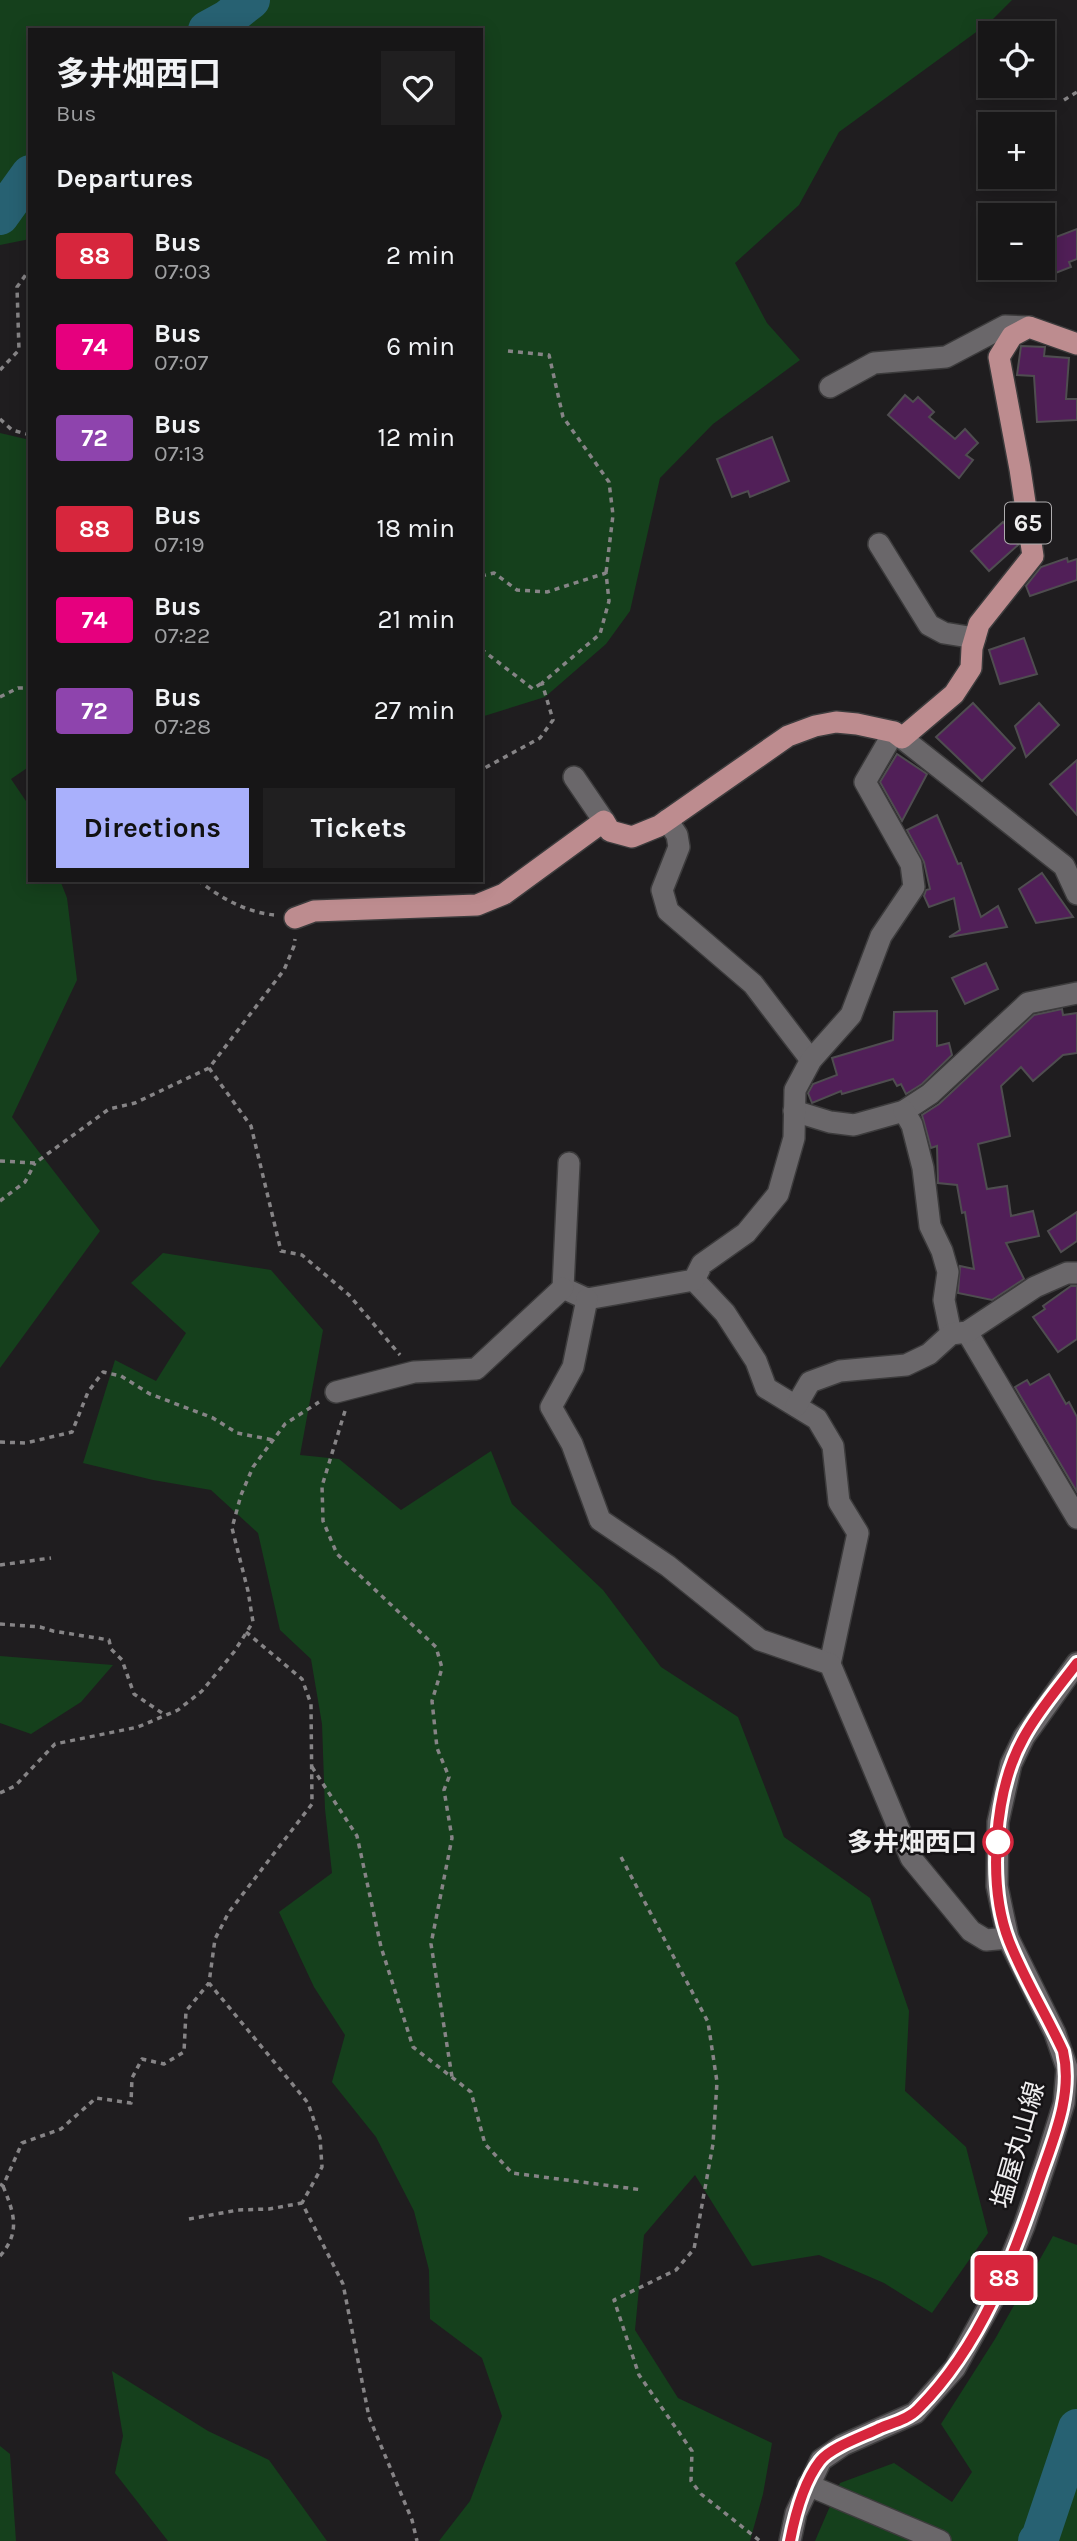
<!DOCTYPE html>
<html lang="en">
<head>
<meta charset="utf-8">
<style>
  :root { --surface:#171617; --page:#201f20; --text:#f1f3f6; --muted:#9e9fa1; --line:#363536; --accent:#a9b0fc }
  body { margin:0; font-family:Karla,"Noto Sans JP",sans-serif; background:var(--page); color:var(--text); height:100vh; display:flex; flex-direction:column; font-size:26px; white-space:nowrap }
  * { box-sizing:border-box; margin:0 }
  p { font-size:23px; color:var(--muted) }
  .icon { flex:none; width:38px; height:38px; fill:none; stroke:currentColor; stroke-width:2; stroke-linecap:round; stroke-linejoin:round }
  .map { position:relative; flex:1; overflow:hidden }
  .panel { position:absolute; left:28px; top:28px; width:455px; height:854px; display:flex; flex-direction:column; background:var(--surface); border-radius:0px; box-shadow:0 4px 18px #0003,0 0 0 2px var(--line) }
  .panel>* { flex:none }
  .badge { padding:0 14px; border-radius:5px; font-size:24px; line-height:46px }
  .buttons { position:absolute; left:978px; top:21px; display:grid; gap:14px }
  .buttons a { display:grid; place-items:center; width:77px; height:77px; border-radius:0px; background:var(--surface); box-shadow:0 4px 18px #0003,0 0 0 2px var(--line); font-size:35px }
  .map>.badge { position:absolute; translate:-50% -50%; box-shadow:0 0 0 4px #fff }
  h2 { padding:0 28px; font-size:26px; line-height:63px }
  .round { display:grid; place-items:center; flex:none; width:74px; height:74px; border-radius:0px; background:var(--page) }
  .overview { display:flex; align-items:center; justify-content:space-between; height:119px; padding:0 28px }
  h1 { font-size:33px; font-weight:700; line-height:52px }
  .action { display:flex; gap:14px; margin-top:auto; padding:14px 28px }
  .action a { flex:1; height:80px; border-radius:0px; background:var(--accent); color:#111; font-size:28px; font-weight:700; line-height:80px; text-align:center }
  .action a+a { background:var(--page); color:var(--text) }
  ul { padding:0; list-style:none }
  li { display:flex; align-items:center; gap:21px; height:91px; padding:0 28px }
  li div { flex:1 }
  li b { display:block; font-size:26px }
  li em { font-style:normal }
  li .badge { min-width:77px; font-weight:700; text-align:center }
  .map>svg:first-child { display:block }
  .green { fill:#15401c }
  .lines { fill:none; stroke-linecap:round; stroke-linejoin:round }
  .river { stroke:#276172; stroke-width:38 }
  .building { fill:#511f58; stroke:#4f4d50; stroke-width:2 }
  .minor-casing { stroke:#3c3b3c; stroke-width:24 }
  .major-casing { stroke:#3c3b3c; stroke-width:24 }
  .path { stroke:#868486; stroke-width:3.5; stroke-dasharray:5 5; stroke-linecap:butt }
  .minor { stroke:#6a676a; stroke-width:21 }
  .major { stroke:#bd8c8f; stroke-width:21 }
  .line-casing { stroke:#fff; stroke-width:16 }
  .line { stroke:#d7263d; stroke-width:10 }
  .stop-dot { fill:#fff; stroke:#d7263d; stroke-width:3.5 }
  .labels { text-anchor:middle; dominant-baseline:central; stroke-width:5; stroke-linejoin:round; paint-order:stroke }
  .shield { fill:#161416; stroke:#afadaf; stroke-width:2 }
  .shield-label { font-size:24px; font-weight:bold; fill:#f0eff0 }
  .stop-label { font-size:26px; font-weight:bold; fill:#f0eff0; stroke:#161416; text-anchor:end }
  .street-label { font-size:26px; fill:#f0eff0; stroke:#161416 }
</style>
</head>
<body>
<div class="map">
<svg width="1077" height="2541" viewBox="0 0 1077 2541">
  <rect width="100%" height="100%" fill="#1f1d1f"/>
  <g class="green">
    <polygon points="0,0 1012,0 990,22 839,132 799,205 735,263 767,323 800,360 713,424 660,478 630,611 606,644 545,697 481,717 481,30 30,30 30,239 0,245"/>
    <polygon points="0,433 30,440 30,766 11,779 30,807 30,880 60,880 67,898 77,980 12,1117 100,1231 0,1368"/>
    <polygon points="163,1253 271,1270 323,1330 300,1455 339,1459 401,1510 491,1451 512,1504 603,1590 661,1667 738,1717 784,1837 870,1898 909,2011 905,2091 966,2147 988,2233 932,2313 884,2283 819,2255 752,2266 695,2175 644,2235 635,2330 678,2398 772,2443 763,2494 750,2541 439,2541 470,2501 502,2416 482,2358 430,2319 429,2270 414,2211 376,2137 332,2082 345,2035 314,1987 279,1912 332,1873 325,1809 322,1724 311,1659 280,1630 258,1533 211,1490 153,1480 83,1463 115,1360 156,1381 186,1333 131,1283"/>
    <polygon points="0,1656 113,1665 81,1702 31,1734 0,1723"/>
    <polygon points="1053,2236 1077,2245 1077,2541 815,2541 840,2483 894,2463 952,2502 972,2472 941,2424 995,2339"/>
    <polygon points="112,2371 208,2431 269,2460 327,2541 168,2541 115,2473 123,2436"/>
    <polygon points="0,2446 10,2454 16,2541 0,2541"/>
  </g>
  <g class="lines">
    <g class="river">
      <polyline points="207,30 227,19 251,0"/>
      <polyline points="0,216 30,174"/>
      <polyline points="1037,2541 1040,2538 1077,2428"/>
    </g>
  </g>
  <g class="building">
    <polygon points="1077,229 1077,259 1069,262 1071,267 1053,274 1051,269 1043,272 1043,242"/>
    <polygon points="1021,346 1045,347 1044,356 1069,358 1066,399 1077,399 1077,420 1037,422 1034,376 1017,375"/>
    <polygon points="905,395 913,402 918,397 934,412 929,417 955,439 965,429 978,443 966,455 973,460 959,478 888,415"/>
    <polygon points="772,437 789,481 750,497 748,491 732,497 717,459"/>
    <polygon points="1003,522 1017,538 1018,545 989,571 971,551"/>
    <polygon points="1067,558 1068,562 1077,559 1077,580 1030,596 1026,586 1041,567"/>
    <polygon points="1024,638 1037,674 1000,684 989,650"/>
    <polygon points="973,703 1015,748 982,781 936,737"/>
    <polygon points="1039,703 1059,725 1026,757 1015,726"/>
    <polygon points="897,754 927,774 902,821 880,782"/>
    <polygon points="1077,760 1077,815 1050,784"/>
    <polygon points="937,815 958,864 961,863 981,917 998,906 1007,927 949,937 960,930 954,898 929,907 924,896 926,890 930,889 924,862 907,830"/>
    <polygon points="1042,873 1073,917 1036,923 1019,889"/>
    <polygon points="986,963 998,989 965,1004 952,978"/>
    <polygon points="1062,1009 1063,1015 1077,1013 1077,1053 1063,1055 1033,1081 1021,1067 1001,1086 1010,1136 978,1144 987,1189 1007,1186 1011,1216 1033,1211 1039,1236 1006,1243 1024,1279 992,1300 958,1293 960,1266 974,1269 965,1212 962,1213 957,1185 938,1183 937,1146 931,1148 922,1115 939,1104 1034,1015"/>
    <polygon points="937,1011 937,1046 949,1043 952,1055 922,1084 906,1094 901,1084 897,1086 893,1079 842,1094 841,1091 812,1103 808,1093 813,1084 837,1075 832,1058 893,1040 894,1012"/>
    <polygon points="1077,1212 1077,1241 1061,1252 1048,1231"/>
    <polygon points="1071,1286 1077,1286 1077,1339 1058,1352 1033,1317 1045,1309 1043,1306"/>
    <polygon points="1049,1374 1066,1404 1069,1402 1077,1417 1077,1492 1015,1387 1027,1380 1030,1385"/>
  </g>
  <g class="lines">
    <g class="minor-casing">
      <g id="minor">
        <polyline points="830,387 874,363 946,357 1005,326 1029,327"/>
        <polyline points="879,544 929,625 944,633 975,638"/>
        <polyline points="902,738 1064,866 1077,894"/>
        <polyline points="574,777 604,821"/>
        <polyline points="667,820 677,835 679,847 662,890 668,911 753,984 811,1060"/>
        <polyline points="794,1111 830,1122 854,1125 904,1111 930,1094 1028,1003 1077,993"/>
        <polyline points="904,1111 912,1125 923,1168 930,1226 942,1251 948,1272 944,1300 951,1334"/>
        <polyline points="694,1280 725,1313 756,1361 766,1388 817,1419 833,1446 839,1502 858,1533 830,1664"/>
        <polyline points="563,1288 587,1299 694,1280 702,1264 746,1233 778,1194 794,1138 795,1090 811,1060 851,1015 881,936 914,887 911,864 865,782 894,732"/>
        <polyline points="563,1288 569,1163"/>
        <polyline points="587,1299 573,1367 551,1407 572,1444 600,1520 668,1566 760,1640 830,1664 911,1858 971,1931 986,1940 1008,1938"/>
        <polyline points="967,1332 1077,1518"/>
        <polyline points="336,1392 414,1372 476,1369 563,1288"/>
        <polyline points="796,1406 810,1382 840,1371 906,1365 929,1354 951,1334 967,1332 1035,1287 1067,1273 1077,1273"/>
        <polyline points="808,2485 940,2541"/>
        <polyline points="790,2541 796,2513 821,2460 843,2445 915,2413 955,2368 998,2290 1024,2226 1046,2161 1064,2103 1067,2068 1055,2033 1008,1938 997,1886 998,1822 1011,1764 1024,1737 1077,1663"/>
      </g>
    </g>
    <g class="major-casing">
      <polyline id="major" points="295,918 314,911 477,905 504,894 604,821 610,831 632,837 659,826 788,736 815,726 836,722 857,724 894,732 902,738 954,694 971,668 972,648 979,624 1033,556 1020,469 999,357 1012,336 1029,327 1077,344"/>
    </g>
    <g class="path">
      <polyline points="1064,100 1077,92"/>
      <polyline points="508,351 549,355 563,417 609,482 613,515 606,573"/>
      <polyline points="0,370 19,350 17,287 30,269"/>
      <polyline points="0,419 12,430 30,435"/>
      <polyline points="481,576 494,573 517,590 547,592 606,573 609,601 600,634 542,683 553,720 540,738 481,770"/>
      <polyline points="481,649 533,689 542,683"/>
      <polyline points="0,697 18,688 30,688"/>
      <path d="M198 880C220 898 246 912 274 915"/>
      <polyline points="209,1068 251,1126 281,1251 302,1255 349,1295 400,1355"/>
      <polyline points="0,1161 35,1163 109,1109 135,1103 209,1068 284,970 294,946 295,939"/>
      <polyline points="0,1201 25,1182 35,1163"/>
      <polyline points="345,1411 322,1486 323,1521 337,1554 436,1647 442,1668 432,1701 437,1748 449,1777 444,1790 452,1838 431,1944 452,2077"/>
      <polyline points="0,1442 26,1443 72,1432 88,1392 103,1372 121,1376 150,1394 213,1418 237,1433 273,1440"/>
      <polyline points="0,1565 51,1558"/>
      <polyline points="0,1624 40,1627 53,1631 109,1640 111,1649 122,1660 134,1694 165,1715"/>
      <polyline points="246,1632 302,1679 311,1704 312,1804 229,1912 215,1939 209,1983 308,2103 320,2138 322,2167 302,2203 343,2284 369,2417 412,2520 417,2541"/>
      <polyline points="312,1767 357,1836 381,1947 413,2047 471,2092 485,2144 512,2173 643,2190"/>
      <polyline points="0,1793 15,1786 55,1744 138,1727 178,1710 202,1691 234,1652 253,1622 248,1591 232,1528 241,1495 253,1467 285,1424 319,1402"/>
      <polyline points="621,1857 708,2022 717,2082 713,2144 694,2249 676,2270 614,2300 639,2375 692,2451 691,2481 701,2494 760,2541"/>
      <polyline points="0,2184 3,2186 22,2143 61,2129 96,2098 131,2103 132,2078 142,2059 164,2064 184,2052 186,2011 209,1983"/>
      <polyline points="189,2219 238,2210 269,2209 302,2203"/>
      <path d="M0 2256C21 2232 14 2213 3 2186"/>
    </g>
    <use href="#minor" class="minor"/>
    <use href="#major" class="major"/>
  </g>
  <g class="lines">
    <g class="line-casing">
      <path id="line" d="M790 2541C795 2515 803 2483 820 2461 831 2447 864 2436 880 2428 892 2423 909 2419 918 2409 982 2345 1013 2259 1041 2175 1055 2135 1073 2093 1063 2051 1046 2014 1024 1979 1009 1941 987 1884 994 1790 1024 1737 1038 1711 1059 1687 1077 1663"/>
    </g>
    <use href="#line" class="line"/>
  </g>
  <circle class="stop-dot" cx="998" cy="1842" r="14"/>
  <g class="labels">
    <rect class="shield" x="1005" y="502.5" width="46" height="41" rx="5"/>
    <g class="shield-label">
      <text x="1028" y="523">65</text>
    </g>
    <g class="stop-label">
      <text x="977" y="1842">多井畑西口</text>
    </g>
    <g class="street-label">
      <text transform="translate(1018 2145) rotate(-74)">塩屋丸山線</text>
    </g>
  </g>
</svg>
<div class="buttons">
<a><svg class="icon" aria-label="locate" viewBox="0 0 24 24"><circle cx="12" cy="12" r="6"/><path d="M12 2v4M12 18v4M2 12h4M18 12h4"/></svg></a>
<a>+</a>
<a>−</a>
</div>
<b class="badge" style="left:1004px;top:2278px;background:#d7263d;color:#fff">88</b>
<section class="panel">
<div class="overview"><div><h1>多井畑西口</h1><p>Bus</p></div><a class="round"><svg class="icon" aria-label="heart" viewBox="0 0 24 24"><path d="M12 20l-8-8c-3-5 5-10 8-4 3-6 11-1 8 4z"/></svg></a></div>
<h2>Departures</h2>
<ul>
<li><span class="badge" style="background:#d7263d;color:#fff">88</span><div><b>Bus</b><p>07:03</p></div><em>2 min</em></li>
<li><span class="badge" style="background:#e6007e;color:#fff">74</span><div><b>Bus</b><p>07:07</p></div><em>6 min</em></li>
<li><span class="badge" style="background:#8e44ad;color:#fff">72</span><div><b>Bus</b><p>07:13</p></div><em>12 min</em></li>
<li><span class="badge" style="background:#d7263d;color:#fff">88</span><div><b>Bus</b><p>07:19</p></div><em>18 min</em></li>
<li><span class="badge" style="background:#e6007e;color:#fff">74</span><div><b>Bus</b><p>07:22</p></div><em>21 min</em></li>
<li><span class="badge" style="background:#8e44ad;color:#fff">72</span><div><b>Bus</b><p>07:28</p></div><em>27 min</em></li>
</ul>
<div class="action"><a>Directions</a><a>Tickets</a></div>
</section>
</div>
</body>
</html>
